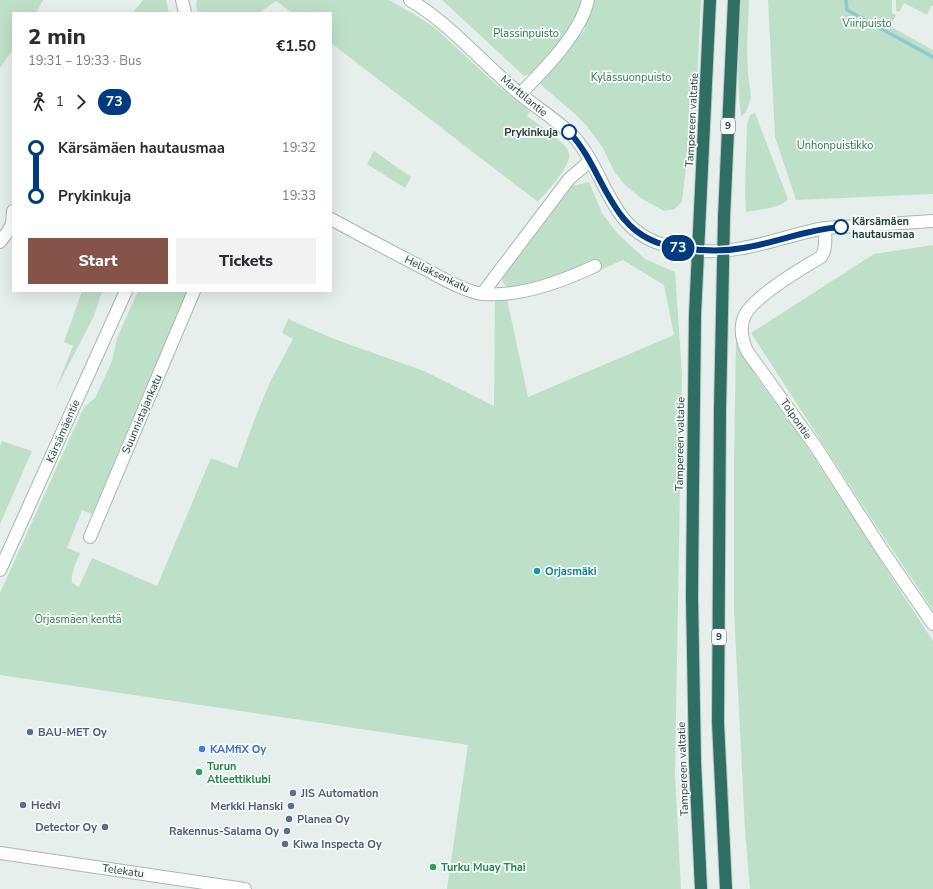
<!DOCTYPE html>
<html lang="en">
<head>
<meta charset="utf-8">
<style>
  :root { --surface:#fff; --page:#f2f2f3; --text:#2b2b33; --muted:#7c7c81; --accent:#855347 }
  body { margin:0; font-family:"Nunito Sans",sans-serif; background:var(--page); color:var(--text); height:100vh; display:flex; flex-direction:column; font-size:15px; white-space:nowrap }
  * { box-sizing:border-box; margin:0 }
  p { font-size:13px; color:var(--muted) }
  .icon { flex:none; width:22px; height:22px; fill:none; stroke:currentColor; stroke-width:2; stroke-linecap:round; stroke-linejoin:round }
  .map { position:relative; flex:1; overflow:hidden }
  .drawer { position:absolute; left:12px; top:12px; width:320px; height:280px; display:flex; flex-direction:column; background:var(--surface); border-radius:0px; box-shadow:0 4px 16px #0002 }
  .drawer>* { flex:none }
  .badge { padding:0 8px; border-radius:13px; font-size:14px; line-height:26px }
  .map>.badge { position:absolute; translate:-50% -50%; box-shadow:0 0 0 2px #fff }
  .legs { display:flex; align-items:center; gap:6px; height:44px; padding:0 16px; font-size:13px }
  .legs p { margin-inline-start:auto }
  .head { display:flex; align-items:center; justify-content:space-between; height:68px; padding:0 16px }
  h1 { font-size:22px; font-weight:800; line-height:30px }
  .button { display:flex; gap:8px; margin-top:auto; padding:8px 16px }
  .button a { flex:1; height:46px; border-radius:0px; background:var(--accent); color:#fff; font-size:16px; font-weight:800; line-height:46px; text-align:center }
  .button a+a { background:var(--page); color:var(--text) }
  ul { padding:0 16px; list-style:none }
  li { display:flex; align-items:center; gap:14px; height:48px; font-size:15px }
  li i { display:grid; place-items:center; width:6px; height:100%; margin:0 5px; background:currentColor }
  li i::after { content:''; width:10px; height:10px; margin:-5px; border:3px solid; border-radius:50%; background:var(--surface) }
  li p { margin-inline-start:auto }
  li:first-child i { background:linear-gradient(#0000 50%,currentColor 0) }
  li:last-child i { background:linear-gradient(currentColor 50%,#0000 0) }
  .map>svg:first-child { display:block }
  .green { fill:#bfe0c8 }
  .lines { fill:none; stroke-linecap:round; stroke-linejoin:round }
  .stream { stroke:#8ec9d4; stroke-width:3.5 }
  .minor-casing { stroke:#a8b8b2; stroke-width:14 }
  .highway-casing { stroke:#c2cac8; stroke-width:14 }
  .minor { stroke:#fff; stroke-width:12 }
  .highway { stroke:#2f6f62; stroke-width:12 }
  .line-1-casing { stroke:#fff; stroke-width:9 }
  .line-1 { stroke:#003b80; stroke-width:6 }
  .stop-1-dot { fill:#fff; stroke:#003b80; stroke-width:2 }
  .culture-dot { fill:#0f9aa8; stroke:#f7fbf9; stroke-width:1.5 }
  .service-dot { fill:#5c6f8a; stroke:#f7fbf9; stroke-width:1.5 }
  .shop-dot { fill:#3f7fe0; stroke:#f7fbf9; stroke-width:1.5 }
  .leisure-dot { fill:#2e9e5b; stroke:#f7fbf9; stroke-width:1.5 }
  .labels { text-anchor:middle; dominant-baseline:central; stroke-width:3.5; stroke-linejoin:round; paint-order:stroke }
  .shield { fill:#f7fbf9; stroke:#637a73; stroke-width:1 }
  .shield-label { font-size:10px; font-weight:bold; fill:#24423a }
  .park-label { font-size:11px; fill:#2d7a4b; stroke:#f7fbf9 }
  .street-label { font-size:11px; fill:#24423a; stroke:#f7fbf9 }
  .stop-label { font-size:11px; font-weight:bold; fill:#24423a; stroke:#f7fbf9; text-anchor:end }
  .culture-label { font-size:11px; font-weight:bold; fill:#0d838f; stroke:#f7fbf9; text-anchor:start }
  .service-label { font-size:11px; font-weight:bold; fill:#4e5e75; stroke:#f7fbf9; text-anchor:start }
  .shop-label { font-size:11px; font-weight:bold; fill:#366cbe; stroke:#f7fbf9; text-anchor:start }
  .leisure-label { font-size:11px; font-weight:bold; fill:#27864d; stroke:#f7fbf9; text-anchor:start }
</style>
</head>
<body>
<div class="map">
<svg width="933" height="889" viewBox="0 0 933 889">
  <rect width="100%" height="100%" fill="#e6efeb"/>
  <g class="green">
    <polygon points="0,0 43,0 36,13 13,13 13,49 0,68"/>
    <polygon points="143,0 166,0 169,13 133,13"/>
    <path d="M197 0H389L417 16 435 28 497 85 530 111 527 116C536 123 566 142 569 153 572 166 546 192 538 202L331 43V13H292L276 1 259 13H198L196 5Z"/>
    <polygon points="442,0 584,0 565,37 534,72 524,76"/>
    <polygon points="594,0 701,0 697,80 687,159 682,201 675,209 664,211 641,198 625,185 614,171 603,148 586,125 575,114 540,84 584,31"/>
    <path d="M741 0H749L747 49 748 73 751 98 746 112 741 116C736 78 739 39 741 0Z"/>
    <polygon points="768,0 892,0 892,13 896,15 890,26 933,50 933,194 796,200 775,137"/>
    <polygon points="896,0 933,0 933,6 931,6 927,15 904,3 899,12 896,11"/>
    <path d="M755 113 788 199C783 208 756 210 746 212L745 190 747 125 750 115Z"/>
    <polygon points="374,151 411,177 405,188 367,164"/>
    <path d="M589 182 602 213 617 233 645 259 675 272 682 374 675 774 681 889H447L468 745 0 675V593L84 407 95 398 112 361 117 338 138 291H187L92 514 82 510 67 548 80 553C76 563 71 572 72 583L79 587 92 558 157 586 211 458 237 468 255 418 270 382 293 339 282 333 288 319 334 339 424 371 494 406 495 299H507L528 397 674 335 664 285 623 260 600 270 596 260 544 281 509 288 503 283 502 278 504 273 572 186Z"/>
    <polygon points="933,245 933,610 871,518 751,333 874,254"/>
    <polygon points="82,291 102,291 94,316 55,391 73,346 64,342"/>
    <polygon points="736,340 739,340 742,353 757,378 798,433 933,641 933,889 750,889 745,830 734,610 734,461"/>
    <polygon points="2,441 32,451 0,524 0,446"/>
  </g>
  <g class="lines">
    <polyline class="stream" points="846,0 847,10 933,57"/>
    <g class="minor-casing">
      <g id="minor">
        <polyline points="182,0 185,13"/>
        <path d="M410 0C452 25 483 64 520 94 538 109 559 121 575 138 608 176 609 232 668 246 692 252 719 253 743 248 771 243 797 233 825 228L933 221"/>
        <path d="M520 94C544 70 581 33 588 0"/>
        <path d="M331 219C362 236 394 253 425 269 440 277 467 293 484 294 520 297 563 281 595 266"/>
        <path d="M825 228C825 238 827 249 821 257 802 268 754 297 745 315 739 327 742 340 747 351L816 447 882 550 933 624"/>
        <polyline points="0,242 9,230 12,224 13,211"/>
        <polyline points="482,294 569,179 590,161"/>
        <polyline points="90,537 194,291"/>
        <polyline points="0,570 126,291"/>
        <polyline points="0,853 245,889"/>
      </g>
    </g>
    <g class="highway-casing">
      <g id="highway">
        <polyline points="701,889 695,762 692,596 693,487 695,315 710,0"/>
        <polyline points="726,889 718,722 720,409 724,217 734,0"/>
      </g>
    </g>
    <use href="#minor" class="minor"/>
    <use href="#highway" class="highway"/>
  </g>
  <g class="lines">
    <g class="line-1-casing">
      <path id="line-1" d="M569 132C593 157 602 193 624 219 639 237 659 246 682 248 703 251 722 252 743 248 776 243 807 229 841 227"/>
    </g>
    <use href="#line-1" class="line-1"/>
  </g>
  <g class="stop-1-dot">
    <circle cx="569" cy="132" r="7"/>
    <circle cx="841" cy="227" r="7"/>
  </g>
  <circle class="culture-dot" cx="537" cy="571" r="4"/>
  <g class="service-dot">
    <circle cx="30" cy="732" r="4"/>
    <circle cx="293" cy="793" r="4"/>
    <circle cx="23" cy="805" r="4"/>
    <circle cx="291" cy="806" r="4"/>
    <circle cx="289" cy="819" r="4"/>
    <circle cx="105" cy="827" r="4"/>
    <circle cx="287" cy="831" r="4"/>
    <circle cx="285" cy="844" r="4"/>
  </g>
  <circle class="shop-dot" cx="202" cy="749" r="4"/>
  <g class="leisure-dot">
    <circle cx="199" cy="772" r="4"/>
    <circle cx="433" cy="867" r="4"/>
  </g>
  <g class="labels">
    <g class="shield">
      <rect x="721" y="118" width="14" height="16" rx="3"/>
      <rect x="712" y="629" width="14" height="16" rx="3"/>
    </g>
    <g class="shield-label">
      <text x="728" y="126">9</text>
      <text x="719" y="637">9</text>
    </g>
    <g class="park-label">
      <text x="867" y="23">Viiripuisto</text>
      <text x="526" y="33">Plassinpuisto</text>
      <text x="631" y="77">Kylässuonpuisto</text>
      <text x="835" y="145">Unhonpuistikko</text>
      <text x="78" y="619">Orjasmäen kenttä</text>
    </g>
    <g class="street-label">
      <text transform="translate(524 96) rotate(40)">Marttilantie</text>
      <text transform="translate(692 120) rotate(-87)">Tampereen valtatie</text>
      <text transform="translate(437 274) rotate(26)">Hellaksenkatu</text>
      <text transform="translate(142 414) rotate(-67)">Suunnistajankatu</text>
      <text transform="translate(796 419) rotate(55)">Tolpontie</text>
      <text transform="translate(63 431) rotate(-66)">Kärsämäentie</text>
      <text transform="translate(680 444) rotate(-89)">Tampereen valtatie</text>
      <text transform="translate(683 769) rotate(-92)">Tampereen valtatie</text>
      <text transform="translate(123 871) rotate(8)">Telekatu</text>
    </g>
    <g class="stop-label">
      <text x="558" y="132">Prykinkuja</text>
      <text x="852" y="221" text-anchor="start">Kärsämäen<tspan x="852" dy="13">hautausmaa</tspan></text>
    </g>
    <g class="culture-label">
      <text x="545" y="571">Orjasmäki</text>
    </g>
    <g class="service-label">
      <text x="38" y="732">BAU-MET Oy</text>
      <text x="301" y="793">JIS Automation</text>
      <text x="31" y="805">Hedvi</text>
      <text x="283" y="806" text-anchor="end">Merkki Hanski</text>
      <text x="297" y="819">Planea Oy</text>
      <text x="97" y="827" text-anchor="end">Detector Oy</text>
      <text x="279" y="831" text-anchor="end">Rakennus-Salama Oy</text>
      <text x="293" y="844">Kiwa Inspecta Oy</text>
    </g>
    <g class="shop-label">
      <text x="210" y="749">KAMfiX Oy</text>
    </g>
    <g class="leisure-label">
      <text x="207" y="766">Turun<tspan x="207" dy="13">Atleettiklubi</tspan></text>
      <text x="441" y="867">Turku Muay Thai</text>
    </g>
  </g>
</svg>
<b class="badge" style="left:678px;top:248px;background:#003b80;color:#fff">73</b>
<section class="drawer">
<div class="head"><div><h1>2 min</h1><p>19:31 – 19:33 · Bus</p></div><b>€1.50</b></div>
<div class="legs"><svg class="icon" aria-label="walk" viewBox="0 0 24 24"><circle cx="13" cy="4" r="2"/><path d="M13 8l-2 6 4 7M11 14l-3 7M7 12l3-4h3l4 4"/></svg>1<svg class="icon" aria-label="forward" viewBox="0 0 24 24"><path d="M9 5l7 7-7 7"/></svg><b class="badge" style="background:#003b80;color:#fff">73</b></div>
<ul>
<li><i style="color:#003b80"></i><b>Kärsämäen hautausmaa</b><p>19:32</p></li>
<li><i style="color:#003b80"></i><b>Prykinkuja</b><p>19:33</p></li>
</ul>
<div class="button"><a>Start</a><a>Tickets</a></div>
</section>
</div>
</body>
</html>
